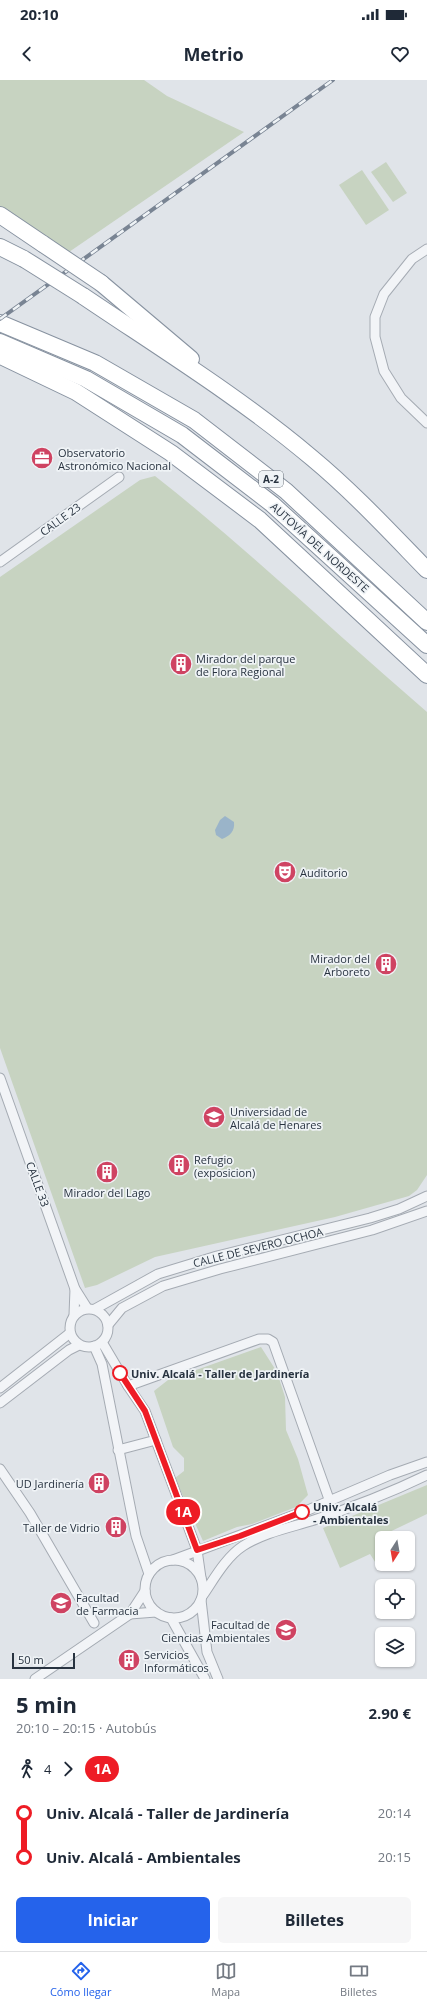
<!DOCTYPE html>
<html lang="es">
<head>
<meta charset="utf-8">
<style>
  :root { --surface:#fff; --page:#f6f6f7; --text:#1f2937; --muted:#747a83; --line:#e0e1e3; --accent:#2563eb }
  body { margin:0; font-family:"Open Sans",sans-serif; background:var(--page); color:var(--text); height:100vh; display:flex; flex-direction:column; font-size:15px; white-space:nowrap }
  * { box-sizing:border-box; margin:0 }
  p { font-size:13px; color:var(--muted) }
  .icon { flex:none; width:22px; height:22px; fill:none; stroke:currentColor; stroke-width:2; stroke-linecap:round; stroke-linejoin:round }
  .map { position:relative; height:1599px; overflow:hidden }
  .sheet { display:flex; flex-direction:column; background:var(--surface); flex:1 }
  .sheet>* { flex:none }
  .badge { padding:0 8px; border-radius:13px; font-size:14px; line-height:26px }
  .needle { width:26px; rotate:191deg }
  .buttons { position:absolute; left:375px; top:1451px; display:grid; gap:8px }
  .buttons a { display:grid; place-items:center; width:40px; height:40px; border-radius:6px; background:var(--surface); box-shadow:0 1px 3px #0004; font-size:20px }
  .scale { position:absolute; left:12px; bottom:10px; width:63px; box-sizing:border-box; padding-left:4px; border:2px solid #283340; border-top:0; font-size:11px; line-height:14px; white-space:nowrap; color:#283340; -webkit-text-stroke:3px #eff3f6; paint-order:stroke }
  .map>.badge { position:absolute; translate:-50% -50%; box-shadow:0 0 0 2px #fff }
  .legs { display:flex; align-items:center; gap:6px; height:44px; padding:0 16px; font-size:13px }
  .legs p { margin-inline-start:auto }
  .head { display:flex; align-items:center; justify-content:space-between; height:68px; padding:0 16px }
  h1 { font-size:22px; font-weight:700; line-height:30px }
  .action { display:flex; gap:8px; margin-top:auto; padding:8px 16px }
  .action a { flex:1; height:46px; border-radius:6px; background:var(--accent); color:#fff; font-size:16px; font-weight:700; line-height:46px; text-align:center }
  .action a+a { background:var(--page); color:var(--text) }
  ul { padding:0 16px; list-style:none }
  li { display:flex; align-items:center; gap:14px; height:44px; font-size:15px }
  li i { display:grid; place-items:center; width:6px; height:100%; margin:0 5px; background:currentColor }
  li i::after { content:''; width:10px; height:10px; margin:-5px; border:3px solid; border-radius:50%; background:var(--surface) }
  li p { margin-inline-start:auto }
  li:first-child i { background:linear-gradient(#0000 50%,currentColor 0) }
  li:last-child i { background:linear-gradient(currentColor 50%,#0000 0) }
  .status { display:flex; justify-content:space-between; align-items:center; height:28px; padding:0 20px; background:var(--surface); direction:ltr }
  .status svg { height:11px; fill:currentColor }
  header { display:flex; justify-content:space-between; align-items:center; height:52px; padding:0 16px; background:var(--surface); font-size:18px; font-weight:700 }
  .tab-bar { display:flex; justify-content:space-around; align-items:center; height:56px; border-top:1px solid var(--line); background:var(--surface); font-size:11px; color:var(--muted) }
  .tab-bar a { display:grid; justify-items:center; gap:2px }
  .tab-bar .selected { color:var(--accent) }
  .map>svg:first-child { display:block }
  .green { fill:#c7d3c1 }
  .water { fill:#9ab4c9 }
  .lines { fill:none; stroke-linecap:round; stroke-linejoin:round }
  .street-casing { stroke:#a5abb3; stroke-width:11 }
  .highway-casing { stroke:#8792a0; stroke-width:18 }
  .street { stroke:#f2f4f7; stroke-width:9 }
  .highway { stroke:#fff; stroke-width:16 }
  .rail-casing { stroke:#798493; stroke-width:4 }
  .rail { stroke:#eff3f6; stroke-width:2.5; stroke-dasharray:8; stroke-linecap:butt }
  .highway-bridge-casing { stroke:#8792a0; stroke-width:18; stroke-linecap:butt }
  .highway-bridge { stroke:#fff; stroke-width:16 }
  .line-1-casing { stroke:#fff; stroke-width:9 }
  .line-1 { stroke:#ee1c25; stroke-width:6 }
  .stop-1-dot { fill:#fff; stroke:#ee1c25; stroke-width:2 }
  .labels { text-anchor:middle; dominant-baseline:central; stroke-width:3.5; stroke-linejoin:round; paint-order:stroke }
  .shield { fill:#eff3f6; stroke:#646d77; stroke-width:1 }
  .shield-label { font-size:10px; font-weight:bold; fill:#283340 }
  .poi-label { font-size:11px; fill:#283340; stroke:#eff3f6; text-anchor:start }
  .street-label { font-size:11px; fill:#283340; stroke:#eff3f6 }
  .stop-label { font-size:11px; font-weight:bold; fill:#283340; stroke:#eff3f6; text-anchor:start }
</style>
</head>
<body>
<div class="status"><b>20:10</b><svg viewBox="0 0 49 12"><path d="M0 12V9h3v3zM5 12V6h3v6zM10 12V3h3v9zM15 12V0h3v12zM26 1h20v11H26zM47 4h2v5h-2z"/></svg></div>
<header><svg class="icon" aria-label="back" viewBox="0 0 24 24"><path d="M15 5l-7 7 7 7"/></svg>Metrio<svg class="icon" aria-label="heart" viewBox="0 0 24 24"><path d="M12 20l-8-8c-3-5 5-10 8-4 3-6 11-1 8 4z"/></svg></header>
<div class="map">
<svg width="427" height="1599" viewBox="0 0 427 1599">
  <rect width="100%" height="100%" fill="#e0e4e9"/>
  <g class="green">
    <polygon points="0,0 144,0 167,16 244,52 69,172 0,126"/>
    <polygon points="386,82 407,113 393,122 371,92"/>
    <polygon points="362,90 389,130 366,145 339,105"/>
    <path d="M155 396C249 470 336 554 427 632V1095L417 1110 409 1116 335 1137 155 1177 97 1205 85 1208 0 968V497L140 400Z"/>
    <polygon points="261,1267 277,1292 285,1317 286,1350 298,1379 308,1415 296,1427 252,1444 237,1447 203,1461 175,1398 184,1391 184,1378 173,1367 154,1311 168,1300"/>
    <polygon points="427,1405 427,1434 379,1457 382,1465 382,1482 377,1485 370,1474 340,1488 323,1448"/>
  </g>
  <path class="water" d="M225 736 234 742C235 751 230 756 222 759L216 755 215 750 220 740Z"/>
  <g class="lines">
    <g class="street-casing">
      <g id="street">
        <polyline points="427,169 412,179 384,214 375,237 375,257 384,291 401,318 427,343"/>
        <polyline points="0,482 119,397"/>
        <polyline points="0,998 75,1209 87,1228"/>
        <circle cx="89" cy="1248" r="19"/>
        <polyline points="95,1229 158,1194 217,1176 370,1138 399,1129 427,1116"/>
        <polyline points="74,1235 75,1209"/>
        <polyline points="108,1245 122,1228 163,1206 220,1189 372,1150 427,1131"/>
        <polyline points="102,1262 128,1306 145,1331 197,1470 201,1498"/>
        <polyline points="94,1266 102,1284 136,1456 149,1494"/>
        <polyline points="128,1306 259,1259 268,1259 273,1262 330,1422"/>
        <polyline points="0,1308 70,1253"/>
        <polyline points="0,1323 69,1270 79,1265"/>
        <polyline points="118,1370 156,1360"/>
        <polyline points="0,1389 30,1433 94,1543"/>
        <polyline points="173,1480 308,1430 390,1395 427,1382"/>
        <circle cx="174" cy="1509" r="29"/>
        <path d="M203 1515C214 1499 226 1477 243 1466 263 1453 288 1448 311 1441 351 1428 390 1413 427 1395"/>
        <polyline points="201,1520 207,1572 218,1599"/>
        <polyline points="130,1534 156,1532"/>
        <polyline points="171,1538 205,1599"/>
        <polyline points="35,1599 130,1534 145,1511"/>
      </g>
    </g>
    <g class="highway-casing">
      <g id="highway">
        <polyline points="0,135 43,164"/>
        <polyline points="0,167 24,179"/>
        <polyline points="101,203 191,279"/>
        <path d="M83 216C160 268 241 318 312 378 353 412 390 452 427 490"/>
        <polyline points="0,243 95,283 194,340 286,411 427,542"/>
        <polyline points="0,262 86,299 182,355 272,424 427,565"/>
        <polyline points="1,276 76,312 171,373 260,440 427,595"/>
      </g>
    </g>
    <use href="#street" class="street"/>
    <use href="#highway" class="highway"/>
    <g class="rail-casing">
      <polyline id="rail" points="0,239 333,0"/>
    </g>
    <use href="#rail" class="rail"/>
    <g class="highway-bridge-casing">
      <g id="highway-bridge">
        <polyline points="43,164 101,203"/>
        <polyline points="24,179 83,216"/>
      </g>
    </g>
    <use href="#highway-bridge" class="highway-bridge"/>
  </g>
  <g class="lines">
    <g class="line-1-casing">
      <polyline id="line-1" points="120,1293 145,1331 197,1470 240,1456 302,1432"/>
    </g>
    <use href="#line-1" class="line-1"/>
  </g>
  <defs>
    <g id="office-disc" transform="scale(1.15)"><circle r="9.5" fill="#cf4362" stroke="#eff3f6"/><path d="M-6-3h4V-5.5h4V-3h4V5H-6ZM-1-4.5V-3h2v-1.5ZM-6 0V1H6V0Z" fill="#fff"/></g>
    <g id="building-disc" transform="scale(1.15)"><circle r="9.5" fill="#cf4362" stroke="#eff3f6"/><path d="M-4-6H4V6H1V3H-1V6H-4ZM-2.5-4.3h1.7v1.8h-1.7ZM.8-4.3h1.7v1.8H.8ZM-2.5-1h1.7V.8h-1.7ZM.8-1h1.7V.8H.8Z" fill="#fff"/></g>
    <g id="theatre-disc" transform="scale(1.15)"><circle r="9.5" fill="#cf4362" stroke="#eff3f6"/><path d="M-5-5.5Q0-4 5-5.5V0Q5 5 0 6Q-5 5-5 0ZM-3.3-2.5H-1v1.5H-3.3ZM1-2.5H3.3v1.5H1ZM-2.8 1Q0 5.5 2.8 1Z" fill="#fff"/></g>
    <g id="university-disc" transform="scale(1.15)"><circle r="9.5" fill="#cf4362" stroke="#eff3f6"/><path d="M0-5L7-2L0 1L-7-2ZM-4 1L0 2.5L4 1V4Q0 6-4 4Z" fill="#fff"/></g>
  </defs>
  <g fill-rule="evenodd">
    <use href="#office-disc" x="42" y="378"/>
    <use href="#building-disc" x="181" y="584"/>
    <use href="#theatre-disc" x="285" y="792"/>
    <use href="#building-disc" x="386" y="884"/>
    <use href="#university-disc" x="214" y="1037"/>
    <use href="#building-disc" x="179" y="1085"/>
    <use href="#building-disc" x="107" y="1092"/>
    <use href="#building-disc" x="99" y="1403"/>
    <use href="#building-disc" x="116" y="1447"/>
    <use href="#university-disc" x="61" y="1523"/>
    <use href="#university-disc" x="286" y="1550"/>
    <use href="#building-disc" x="129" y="1580"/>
  </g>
  <g class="stop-1-dot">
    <circle cx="120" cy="1293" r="7"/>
    <circle cx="302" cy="1432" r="7"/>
  </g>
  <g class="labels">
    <rect class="shield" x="259" y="391" width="24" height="16" rx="3"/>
    <g class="shield-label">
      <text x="271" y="399">A-2</text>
    </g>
    <g class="poi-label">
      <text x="58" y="372">Observatorio<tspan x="58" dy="13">Astronómico Nacional</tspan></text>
      <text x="196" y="578">Mirador del parque<tspan x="196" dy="13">de Flora Regional</tspan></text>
      <text x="300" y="792">Auditorio</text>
      <text x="370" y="878" text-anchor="end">Mirador del<tspan x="370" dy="13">Arboreto</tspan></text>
      <text x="230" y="1031">Universidad de<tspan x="230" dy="13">Alcalá de Henares</tspan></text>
      <text x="194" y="1079">Refugio<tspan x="194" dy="13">(exposicion)</tspan></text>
      <text x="107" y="1112" text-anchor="middle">Mirador del Lago</text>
      <text x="84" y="1403" text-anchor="end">UD Jardinería</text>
      <text x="100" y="1447" text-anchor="end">Taller de Vidrio</text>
      <text x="76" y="1517">Facultad<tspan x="76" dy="13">de Farmacia</tspan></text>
      <text x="270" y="1544" text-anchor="end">Facultad de<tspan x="270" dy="13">Ciencias Ambientales</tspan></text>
      <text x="144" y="1574">Servicios<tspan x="144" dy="13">Informáticos</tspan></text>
    </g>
    <g class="street-label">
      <text transform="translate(60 439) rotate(-36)">CALLE 23</text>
      <text transform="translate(320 467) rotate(42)">AUTOVÍA DEL NORDESTE</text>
      <text transform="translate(38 1104) rotate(70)">CALLE 33</text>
      <text transform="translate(258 1167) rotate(-14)">CALLE DE SEVERO OCHOA</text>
    </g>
    <g class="stop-label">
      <text x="131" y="1293">Univ. Alcalá - Taller de Jardinería</text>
      <text x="313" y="1426">Univ. Alcalá<tspan x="313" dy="13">- Ambientales</tspan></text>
    </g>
  </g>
</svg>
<div class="buttons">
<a><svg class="needle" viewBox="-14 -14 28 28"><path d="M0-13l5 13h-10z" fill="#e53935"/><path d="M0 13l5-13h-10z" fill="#747a83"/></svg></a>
<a><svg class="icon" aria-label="locate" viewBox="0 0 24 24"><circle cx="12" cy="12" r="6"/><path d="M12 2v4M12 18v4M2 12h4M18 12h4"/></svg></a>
<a><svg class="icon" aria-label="layers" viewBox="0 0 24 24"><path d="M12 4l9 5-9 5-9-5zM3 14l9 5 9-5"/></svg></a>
</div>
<div class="scale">50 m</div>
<b class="badge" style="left:183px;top:1432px;background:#ee1c25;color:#fff">1A</b>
</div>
<section class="sheet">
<div class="head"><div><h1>5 min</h1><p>20:10 – 20:15 · Autobús</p></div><b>2.90 €</b></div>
<div class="legs"><svg class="icon" aria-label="walk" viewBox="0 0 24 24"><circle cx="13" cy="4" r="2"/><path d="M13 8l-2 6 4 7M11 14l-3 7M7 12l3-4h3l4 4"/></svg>4<svg class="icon" aria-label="forward" viewBox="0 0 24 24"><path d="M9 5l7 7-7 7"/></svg><b class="badge" style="background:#ee1c25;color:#fff">1A</b></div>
<ul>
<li><i style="color:#ee1c25"></i><b>Univ. Alcalá - Taller de Jardinería</b><p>20:14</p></li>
<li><i style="color:#ee1c25"></i><b>Univ. Alcalá - Ambientales</b><p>20:15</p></li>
</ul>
<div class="action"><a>Iniciar</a><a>Billetes</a></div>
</section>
<nav class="tab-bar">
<a class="selected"><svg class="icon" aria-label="directions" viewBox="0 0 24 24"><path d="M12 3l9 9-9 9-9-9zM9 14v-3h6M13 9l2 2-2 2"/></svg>Cómo llegar</a>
<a><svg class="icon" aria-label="map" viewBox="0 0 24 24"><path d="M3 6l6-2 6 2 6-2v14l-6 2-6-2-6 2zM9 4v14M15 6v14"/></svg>Mapa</a>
<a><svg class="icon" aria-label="tickets" viewBox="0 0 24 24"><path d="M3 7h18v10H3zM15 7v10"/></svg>Billetes</a>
</nav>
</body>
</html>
